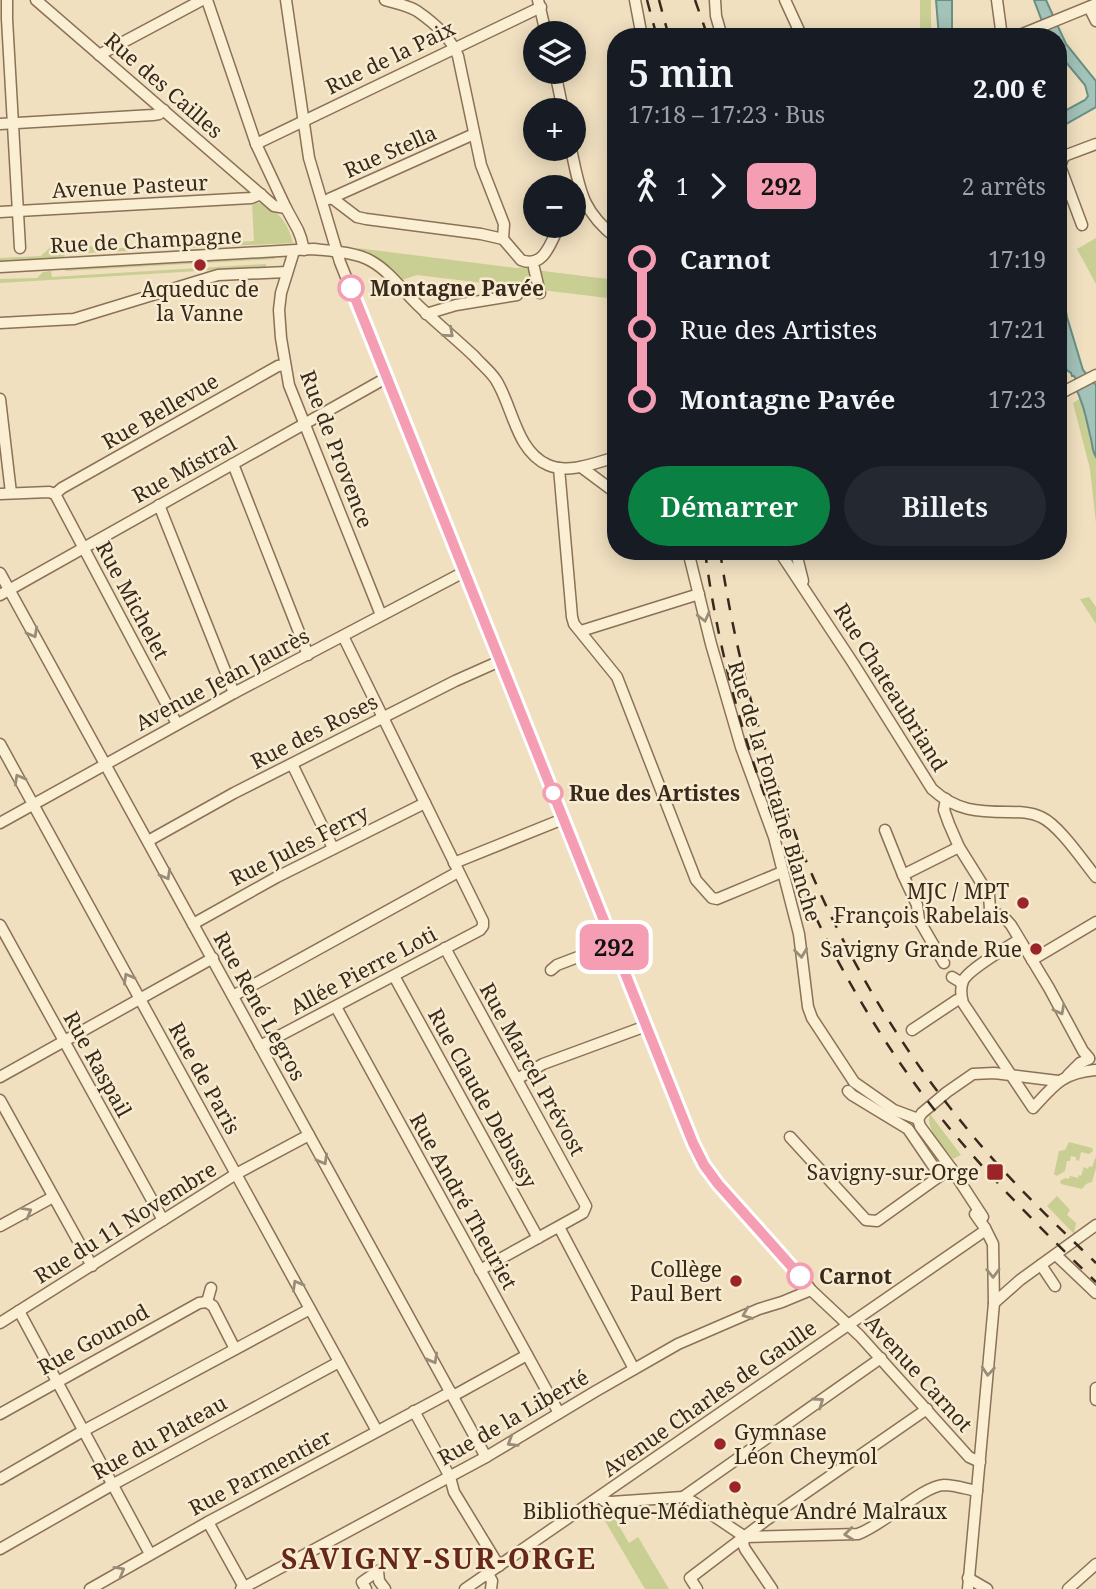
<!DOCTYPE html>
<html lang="fr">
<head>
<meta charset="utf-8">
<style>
  :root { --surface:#171b24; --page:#242831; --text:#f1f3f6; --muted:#9ea1a6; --accent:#0b8043 }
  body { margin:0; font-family:"Noto Serif",serif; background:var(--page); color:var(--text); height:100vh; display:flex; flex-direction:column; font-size:26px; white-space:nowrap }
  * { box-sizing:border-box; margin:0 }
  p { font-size:23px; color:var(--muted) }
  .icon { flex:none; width:38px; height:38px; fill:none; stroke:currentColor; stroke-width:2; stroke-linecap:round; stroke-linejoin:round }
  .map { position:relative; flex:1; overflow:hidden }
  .panel { position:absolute; left:607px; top:28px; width:460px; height:532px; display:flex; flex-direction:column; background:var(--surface); border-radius:28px; box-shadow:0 4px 18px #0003 }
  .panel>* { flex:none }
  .badge { padding:0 14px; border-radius:10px; font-size:24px; line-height:46px }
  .controls { position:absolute; left:523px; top:21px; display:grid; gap:14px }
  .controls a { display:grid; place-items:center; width:63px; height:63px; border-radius:50%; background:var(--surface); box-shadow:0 4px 18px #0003; font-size:35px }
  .map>.badge { position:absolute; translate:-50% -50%; box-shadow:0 0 0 4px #fff }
  .legs { display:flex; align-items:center; gap:10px; height:77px; padding:0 21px; font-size:23px }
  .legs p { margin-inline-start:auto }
  .summary { display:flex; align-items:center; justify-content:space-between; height:119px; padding:0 21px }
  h1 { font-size:38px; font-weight:600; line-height:52px }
  .cta { display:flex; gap:14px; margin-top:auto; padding:14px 21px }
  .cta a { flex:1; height:80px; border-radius:42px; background:var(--accent); color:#fff; font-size:28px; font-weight:600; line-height:80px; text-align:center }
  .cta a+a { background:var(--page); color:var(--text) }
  ul { padding:0 21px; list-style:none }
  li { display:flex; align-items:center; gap:24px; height:70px; font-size:26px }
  li i { display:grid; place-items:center; width:10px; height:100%; margin:0 9px; background:currentColor }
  li i::after { content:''; width:18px; height:18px; margin:-9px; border:5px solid; border-radius:50%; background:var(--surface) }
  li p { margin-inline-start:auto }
  li:first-child i { background:linear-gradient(#0000 50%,currentColor 0) }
  li:last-child i { background:linear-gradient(currentColor 50%,#0000 0) }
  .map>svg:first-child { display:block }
  .green { fill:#c9ce93 }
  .water { fill:#a3c2b8; stroke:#6a9085; stroke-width:2 }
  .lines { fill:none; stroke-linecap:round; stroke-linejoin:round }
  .minor-casing { stroke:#8a7157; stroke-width:13 }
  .minor { stroke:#faeed3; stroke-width:10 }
  .rail { stroke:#38291c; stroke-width:2.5; stroke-dasharray:12 12; stroke-linecap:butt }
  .oneway { stroke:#998c78 }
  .line-1-casing { stroke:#fff; stroke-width:16 }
  .line-1 { stroke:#f59eb3; stroke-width:10 }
  .poi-dot { fill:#9b2428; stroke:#f7ebd0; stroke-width:2.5 }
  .stop-1-dot { fill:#fff; stroke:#f59eb3; stroke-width:3.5 }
  .labels { text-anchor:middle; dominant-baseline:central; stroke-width:5; stroke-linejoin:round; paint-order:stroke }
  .street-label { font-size:21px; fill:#38291c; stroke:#f7ebd0 }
  .stop-label { font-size:21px; font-weight:bold; fill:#38291c; stroke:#f7ebd0; text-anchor:start }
  .poi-label { font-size:21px; fill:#38291c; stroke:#f7ebd0; text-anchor:end }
  .district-label { font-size:28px; font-weight:bold; letter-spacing:2px; fill:#67281a; stroke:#f7ebd0 }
</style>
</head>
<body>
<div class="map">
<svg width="1096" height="1589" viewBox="0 0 1096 1589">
  <rect width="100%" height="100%" fill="#f0e0c0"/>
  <g class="green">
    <rect x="920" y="0" width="11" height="37"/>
    <path d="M256 202C277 208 288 222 293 243L65 254 63 260 0 263V258L41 256 58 240H65L103 249 254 241 252 203Z"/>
    <polygon points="1096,238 1096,284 1077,249"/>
    <polygon points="357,248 516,268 533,266 535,270 616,280 616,299 417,275 399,281 387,267"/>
    <polygon points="275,256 275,259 65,271 66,267"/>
    <polygon points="266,264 266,267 0,283 0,279 37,278 43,272 51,271 52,277"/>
    <polygon points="1096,389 1096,523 1090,469 1073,403"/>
    <polygon points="1089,597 1096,607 1096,624 1080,599"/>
    <path d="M930 1114 961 1155 953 1159C944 1146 925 1131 930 1114Z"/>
    <polygon points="1069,1142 1092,1148 1093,1151 1089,1154 1081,1152 1079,1161 1076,1160 1076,1157 1071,1156 1070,1161 1067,1161 1065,1171 1057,1176 1054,1174 1059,1151 1065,1150"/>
    <polygon points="1096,1156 1096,1168 1092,1182 1086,1184 1082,1189 1061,1184 1060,1181 1065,1178 1069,1179 1070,1176 1078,1178 1079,1175 1081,1176 1084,1167 1088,1169 1089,1166 1092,1167"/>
    <polygon points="1057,1196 1070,1210 1067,1215 1076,1223 1074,1234 1047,1206"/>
    <polygon points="608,1507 629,1543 638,1537 669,1589 645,1589 598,1509"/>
  </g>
  <g class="water">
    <polygon points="936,0 952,0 952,37 939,37"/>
    <polygon points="1034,0 1046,0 1066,44 1096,81 1096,107 1059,128 1059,114 1085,100 1088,96 1085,85 1059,54 1059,37 1048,37"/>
    <path d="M1059 277 1067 317 1083 370 1096 385V457C1091 449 1093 444 1090 435 1086 418 1083 401 1074 385L1078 383 1074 376H1072L1071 373 1059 365Z"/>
  </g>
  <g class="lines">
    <g class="minor-casing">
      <g id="minor">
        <polyline points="7,0 7,19 20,248"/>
        <polyline points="36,0 274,206 286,208"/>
        <polyline points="207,0 256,144 286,208 298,230 301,238 304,250"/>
        <polyline points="286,0 309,158 340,262 612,944 703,1165 717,1184 804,1280 811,1290 860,1336 969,1457 980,1462"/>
        <path d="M385 0C395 3 407 5 417 11 433 22 451 38 458 56L481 165 504 224 503 239 521 260C544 269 551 242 559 226"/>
        <polyline points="538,0 546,33"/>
        <polyline points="635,0 642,37"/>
        <polyline points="715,0 716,16 722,37"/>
        <polyline points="785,0 802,37"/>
        <polyline points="997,0 1002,37"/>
        <polyline points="1089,7 1096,21"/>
        <polyline points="1015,37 1096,4"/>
        <polyline points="99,55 202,0"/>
        <polyline points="555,72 563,110"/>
        <polyline points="0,124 153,115 159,114 164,110"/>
        <polyline points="256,144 541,7"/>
        <path d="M571 149C580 190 581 210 616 238"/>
        <polyline points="332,198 357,217 366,219 481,234 503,239"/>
        <polyline points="329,199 474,134"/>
        <polyline points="0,212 251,198 261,194"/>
        <polyline points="1082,225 1060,166 1064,156 1096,144"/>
        <polyline points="294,251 281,293 279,310 281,338 289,385 381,615"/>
        <path d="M0 267 313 249C331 251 355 252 371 261 391 272 405 294 422 309 439 325 457 340 474 356 481 364 490 371 496 380 513 407 516 451 548 465 569 474 595 463 616 457"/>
        <polyline points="534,268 540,293"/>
        <polyline points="426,314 456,305 517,295"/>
        <polyline points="0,323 74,319 218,275 287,272"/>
        <polyline points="1059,394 1096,375"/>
        <polyline points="0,399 11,493"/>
        <polyline points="233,464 308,655"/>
        <polyline points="581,467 616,493"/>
        <polyline points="559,468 572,617 574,624 617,677 696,880 712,898 717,899 782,872"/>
        <polyline points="0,494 49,492 55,494"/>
        <polyline points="55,494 62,488 278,366 285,365"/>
        <polyline points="55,494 177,724"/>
        <polyline points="159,505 234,693"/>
        <polyline points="688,551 711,644 741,747 774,837 799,934 808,1007 812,1018 854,1082 894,1110 918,1119"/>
        <polyline points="796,553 803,581"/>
        <path d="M781 554 853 663 932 789C956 811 978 812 1008 812 1019 812 1031 812 1041 817 1059 825 1083 861 1096 877"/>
        <polyline points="0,573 486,1457"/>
        <polyline points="0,595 386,378"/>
        <polyline points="581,631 699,594"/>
        <polyline points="0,744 377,1431"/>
        <polyline points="292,764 333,848"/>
        <polyline points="946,799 944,810 949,824 959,847 989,895 990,909 993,913 1003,916 1011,925 1049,988 1083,1051 1089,1058"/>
        <polyline points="0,823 234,693 464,572"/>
        <polyline points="885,830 903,875 917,905 919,920 944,963"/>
        <polyline points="148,841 234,793 455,681 500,661"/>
        <polyline points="454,863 563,819"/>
        <polyline points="903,875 959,847"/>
        <polyline points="193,924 277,877 425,803"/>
        <polyline points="0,925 163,1220"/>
        <path d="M1017 941C1004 949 968 970 963 981 960 989 961 996 963 1003L1033 1108C1054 1085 1062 1073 1095 1070"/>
        <polyline points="445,948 586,1206 583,1213 480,1270"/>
        <polyline points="1032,960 1096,922"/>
        <polyline points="551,970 557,965 612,944"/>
        <polyline points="394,976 538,1238"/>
        <polyline points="952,977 962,983"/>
        <polyline points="233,996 458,872"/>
        <polyline points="336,1007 559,1413"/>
        <polyline points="912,1030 957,1000 961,999"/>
        <polyline points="260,1046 480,930 483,926 483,921 343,636"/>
        <polyline points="1068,1075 1080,1063 1089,1059"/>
        <polyline points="0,1077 213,958"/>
        <polyline points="517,1079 543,1064 646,1026"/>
        <polyline points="848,1091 852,1095 908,1129 940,1176"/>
        <polyline points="0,1100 92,1266"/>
        <polyline points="918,1119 922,1113 947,1092 973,1074 994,1073 1058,1081"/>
        <polyline points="918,1119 920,1126 951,1168 983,1217"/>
        <polyline points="790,1137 866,1220 877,1221 951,1168"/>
        <polyline points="0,1226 53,1197"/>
        <polyline points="559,1227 634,1369"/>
        <polyline points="1056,1255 1096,1293"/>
        <polyline points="1041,1265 1055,1286"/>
        <polyline points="207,1302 211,1288"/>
        <polyline points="994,1303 1020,1280 1096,1225"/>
        <polyline points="19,1311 150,1554"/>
        <polyline points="0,1323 236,1174 309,1135"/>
        <polyline points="1096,1388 1096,1400"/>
        <polyline points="453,1396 527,1355"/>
        <polyline points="414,1411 450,1477 454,1492 499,1566"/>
        <polyline points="0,1414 199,1303 207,1302 213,1306 235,1349"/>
        <polyline points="0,1479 83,1431 310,1309"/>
        <path d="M601 1497 604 1501 611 1502 683 1497 693 1502 745 1537 858 1534C884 1525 922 1486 944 1485 955 1485 966 1489 977 1491"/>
        <polyline points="683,1497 881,1358"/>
        <polyline points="208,1522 244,1587"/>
        <polyline points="745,1537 743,1544 745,1549 772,1589"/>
        <polyline points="0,1549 112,1485 339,1362"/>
        <polyline points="488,1574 492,1581 491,1589"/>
        <polyline points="968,1578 987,1589"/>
        <polyline points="90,1589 208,1522 451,1392"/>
        <polyline points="241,1589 486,1457 596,1391 678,1344 759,1309 782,1302 811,1290"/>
        <polyline points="366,1589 362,1582 378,1571 379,1581 385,1589"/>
        <polyline points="465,1589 983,1232 985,1228"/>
        <polyline points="697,1589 690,1578 765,1521 927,1409"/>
        <polyline points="968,1589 994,1303 993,1244 985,1228 975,1214"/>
        <polyline points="1068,1589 1096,1564"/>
      </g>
    </g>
    <use href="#minor" class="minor"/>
    <g class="rail">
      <polyline points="647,0 657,37"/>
      <polyline points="659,0 669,37"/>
      <polyline points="695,0 708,37"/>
      <path d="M705 551C730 745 813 954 933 1108 983 1171 1039 1227 1096 1282"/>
      <path d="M720 551C750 756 831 964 964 1125 1004 1175 1050 1219 1096 1263"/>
    </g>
  </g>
  <defs><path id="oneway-chevron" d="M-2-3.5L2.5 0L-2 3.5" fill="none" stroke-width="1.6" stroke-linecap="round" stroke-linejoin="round" transform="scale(1.75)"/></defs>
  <g class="oneway">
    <use href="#oneway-chevron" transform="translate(449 333) rotate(42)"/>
    <use href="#oneway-chevron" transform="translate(704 617) rotate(76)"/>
    <use href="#oneway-chevron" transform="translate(33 633) rotate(61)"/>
    <use href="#oneway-chevron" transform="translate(19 779) rotate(-119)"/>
    <use href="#oneway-chevron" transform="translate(166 875) rotate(61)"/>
    <use href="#oneway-chevron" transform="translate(801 953) rotate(83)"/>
    <use href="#oneway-chevron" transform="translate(128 978) rotate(-119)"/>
    <use href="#oneway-chevron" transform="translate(1060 1010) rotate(62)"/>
    <use href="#oneway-chevron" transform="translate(323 1160) rotate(61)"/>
    <use href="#oneway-chevron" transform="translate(27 1212) rotate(-29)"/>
    <use href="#oneway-chevron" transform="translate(993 1273) rotate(89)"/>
    <use href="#oneway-chevron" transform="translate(297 1285) rotate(-119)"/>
    <use href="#oneway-chevron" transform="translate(747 1314) rotate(158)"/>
    <use href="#oneway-chevron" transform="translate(433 1359) rotate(61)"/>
    <use href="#oneway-chevron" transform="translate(988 1371) rotate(95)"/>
    <use href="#oneway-chevron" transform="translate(819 1402) rotate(-35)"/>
    <use href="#oneway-chevron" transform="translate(512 1442) rotate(149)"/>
    <use href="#oneway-chevron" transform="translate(849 1534) rotate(174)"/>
    <use href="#oneway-chevron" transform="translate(120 1571) rotate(-30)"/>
  </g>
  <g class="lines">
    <g class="line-1-casing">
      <polyline id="line-1" points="351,288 693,1143 704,1165 718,1184 800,1276"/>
    </g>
    <use href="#line-1" class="line-1"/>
  </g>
  <g class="poi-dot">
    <circle cx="200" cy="265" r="7"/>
    <circle cx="1023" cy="903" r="7"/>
    <circle cx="1036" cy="949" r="7"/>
    <rect x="986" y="1163" width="18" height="18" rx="3.5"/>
    <circle cx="736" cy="1281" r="7"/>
    <circle cx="720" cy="1444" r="7"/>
    <circle cx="735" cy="1487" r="7"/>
  </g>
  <g class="stop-1-dot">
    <circle cx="351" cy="288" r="12"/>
    <circle cx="553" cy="793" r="9"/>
    <circle cx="800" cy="1276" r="12"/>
  </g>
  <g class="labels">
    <g class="street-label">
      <text transform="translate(390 57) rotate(-26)">Rue de la Paix</text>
      <text transform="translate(164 85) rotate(41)">Rue des Cailles</text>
      <text transform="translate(390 151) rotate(-24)">Rue Stella</text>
      <text transform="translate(130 186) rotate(-3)">Avenue Pasteur</text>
      <text transform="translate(146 240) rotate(-3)">Rue de Champagne</text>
      <text transform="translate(160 411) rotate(-30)">Rue Bellevue</text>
      <text transform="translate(337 449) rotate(69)">Rue de Provence</text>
      <text transform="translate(184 469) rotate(-29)">Rue Mistral</text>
      <text transform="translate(133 600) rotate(62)">Rue Michelet</text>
      <text transform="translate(222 679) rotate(-28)">Avenue Jean Jaurès</text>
      <text transform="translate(891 687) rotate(58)">Rue Chateaubriand</text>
      <text transform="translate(314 731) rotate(-27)">Rue des Roses</text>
      <text transform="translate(775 791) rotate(73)">Rue de la Fontaine Blanche</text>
      <text transform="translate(299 845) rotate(-27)">Rue Jules Ferry</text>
      <text transform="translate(363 970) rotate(-28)">Allée Pierre Loti</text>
      <text transform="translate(260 1006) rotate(61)">Rue René Legros</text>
      <text transform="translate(98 1064) rotate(61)">Rue Raspail</text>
      <text transform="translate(533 1069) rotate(61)">Rue Marcel Prévost</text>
      <text transform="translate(205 1078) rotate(61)">Rue de Paris</text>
      <text transform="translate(483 1098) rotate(61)">Rue Claude Debussy</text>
      <text transform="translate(464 1201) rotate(61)">Rue André Theuriet</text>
      <text transform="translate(125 1222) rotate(-32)">Rue du 11 Novembre</text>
      <text transform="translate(93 1339) rotate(-29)">Rue Gounod</text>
      <text transform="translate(919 1373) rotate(48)">Avenue Carnot</text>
      <text transform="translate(709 1398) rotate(-35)">Avenue Charles de Gaulle</text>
      <text transform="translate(513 1417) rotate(-30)">Rue de la Liberté</text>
      <text transform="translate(159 1437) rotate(-29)">Rue du Plateau</text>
      <text transform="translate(260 1472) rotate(-28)">Rue Parmentier</text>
    </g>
    <g class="stop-label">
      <text x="370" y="288">Montagne Pavée</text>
      <text x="569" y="793">Rue des Artistes</text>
      <text x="819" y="1276">Carnot</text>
    </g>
    <g class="poi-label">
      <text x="200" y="289" text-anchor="middle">Aqueduc de<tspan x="200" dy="24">la Vanne</tspan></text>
      <text x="1009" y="891">MJC / MPT<tspan x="1009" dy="24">François Rabelais</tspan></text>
      <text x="1022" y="949">Savigny Grande Rue</text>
      <text x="979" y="1172">Savigny-sur-Orge</text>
      <text x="722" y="1269">Collège<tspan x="722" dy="24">Paul Bert</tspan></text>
      <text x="734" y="1432" text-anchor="start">Gymnase<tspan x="734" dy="24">Léon Cheymol</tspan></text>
      <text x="735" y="1511" text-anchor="middle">Bibliothèque-Médiathèque André Malraux</text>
    </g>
    <g class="district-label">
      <text x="439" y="1558">SAVIGNY-SUR-ORGE</text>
    </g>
  </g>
</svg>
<div class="controls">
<a><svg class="icon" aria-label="layers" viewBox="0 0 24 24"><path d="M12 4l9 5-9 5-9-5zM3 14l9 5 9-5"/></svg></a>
<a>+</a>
<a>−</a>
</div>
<b class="badge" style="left:614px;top:947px;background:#f59eb3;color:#111">292</b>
<section class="panel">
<div class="summary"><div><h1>5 min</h1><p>17:18 – 17:23 · Bus</p></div><b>2.00 €</b></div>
<div class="legs"><svg class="icon" aria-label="walk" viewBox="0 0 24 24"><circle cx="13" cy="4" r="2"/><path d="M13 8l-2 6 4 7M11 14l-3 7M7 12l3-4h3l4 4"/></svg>1<svg class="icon" aria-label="forward" viewBox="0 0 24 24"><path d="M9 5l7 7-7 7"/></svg><b class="badge" style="background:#f59eb3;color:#111">292</b><p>2 arrêts</p></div>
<ul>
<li><i style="color:#f59eb3"></i><b>Carnot</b><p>17:19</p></li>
<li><i style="color:#f59eb3"></i><span>Rue des Artistes</span><p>17:21</p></li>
<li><i style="color:#f59eb3"></i><b>Montagne Pavée</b><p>17:23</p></li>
</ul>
<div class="cta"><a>Démarrer</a><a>Billets</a></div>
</section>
</div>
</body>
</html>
